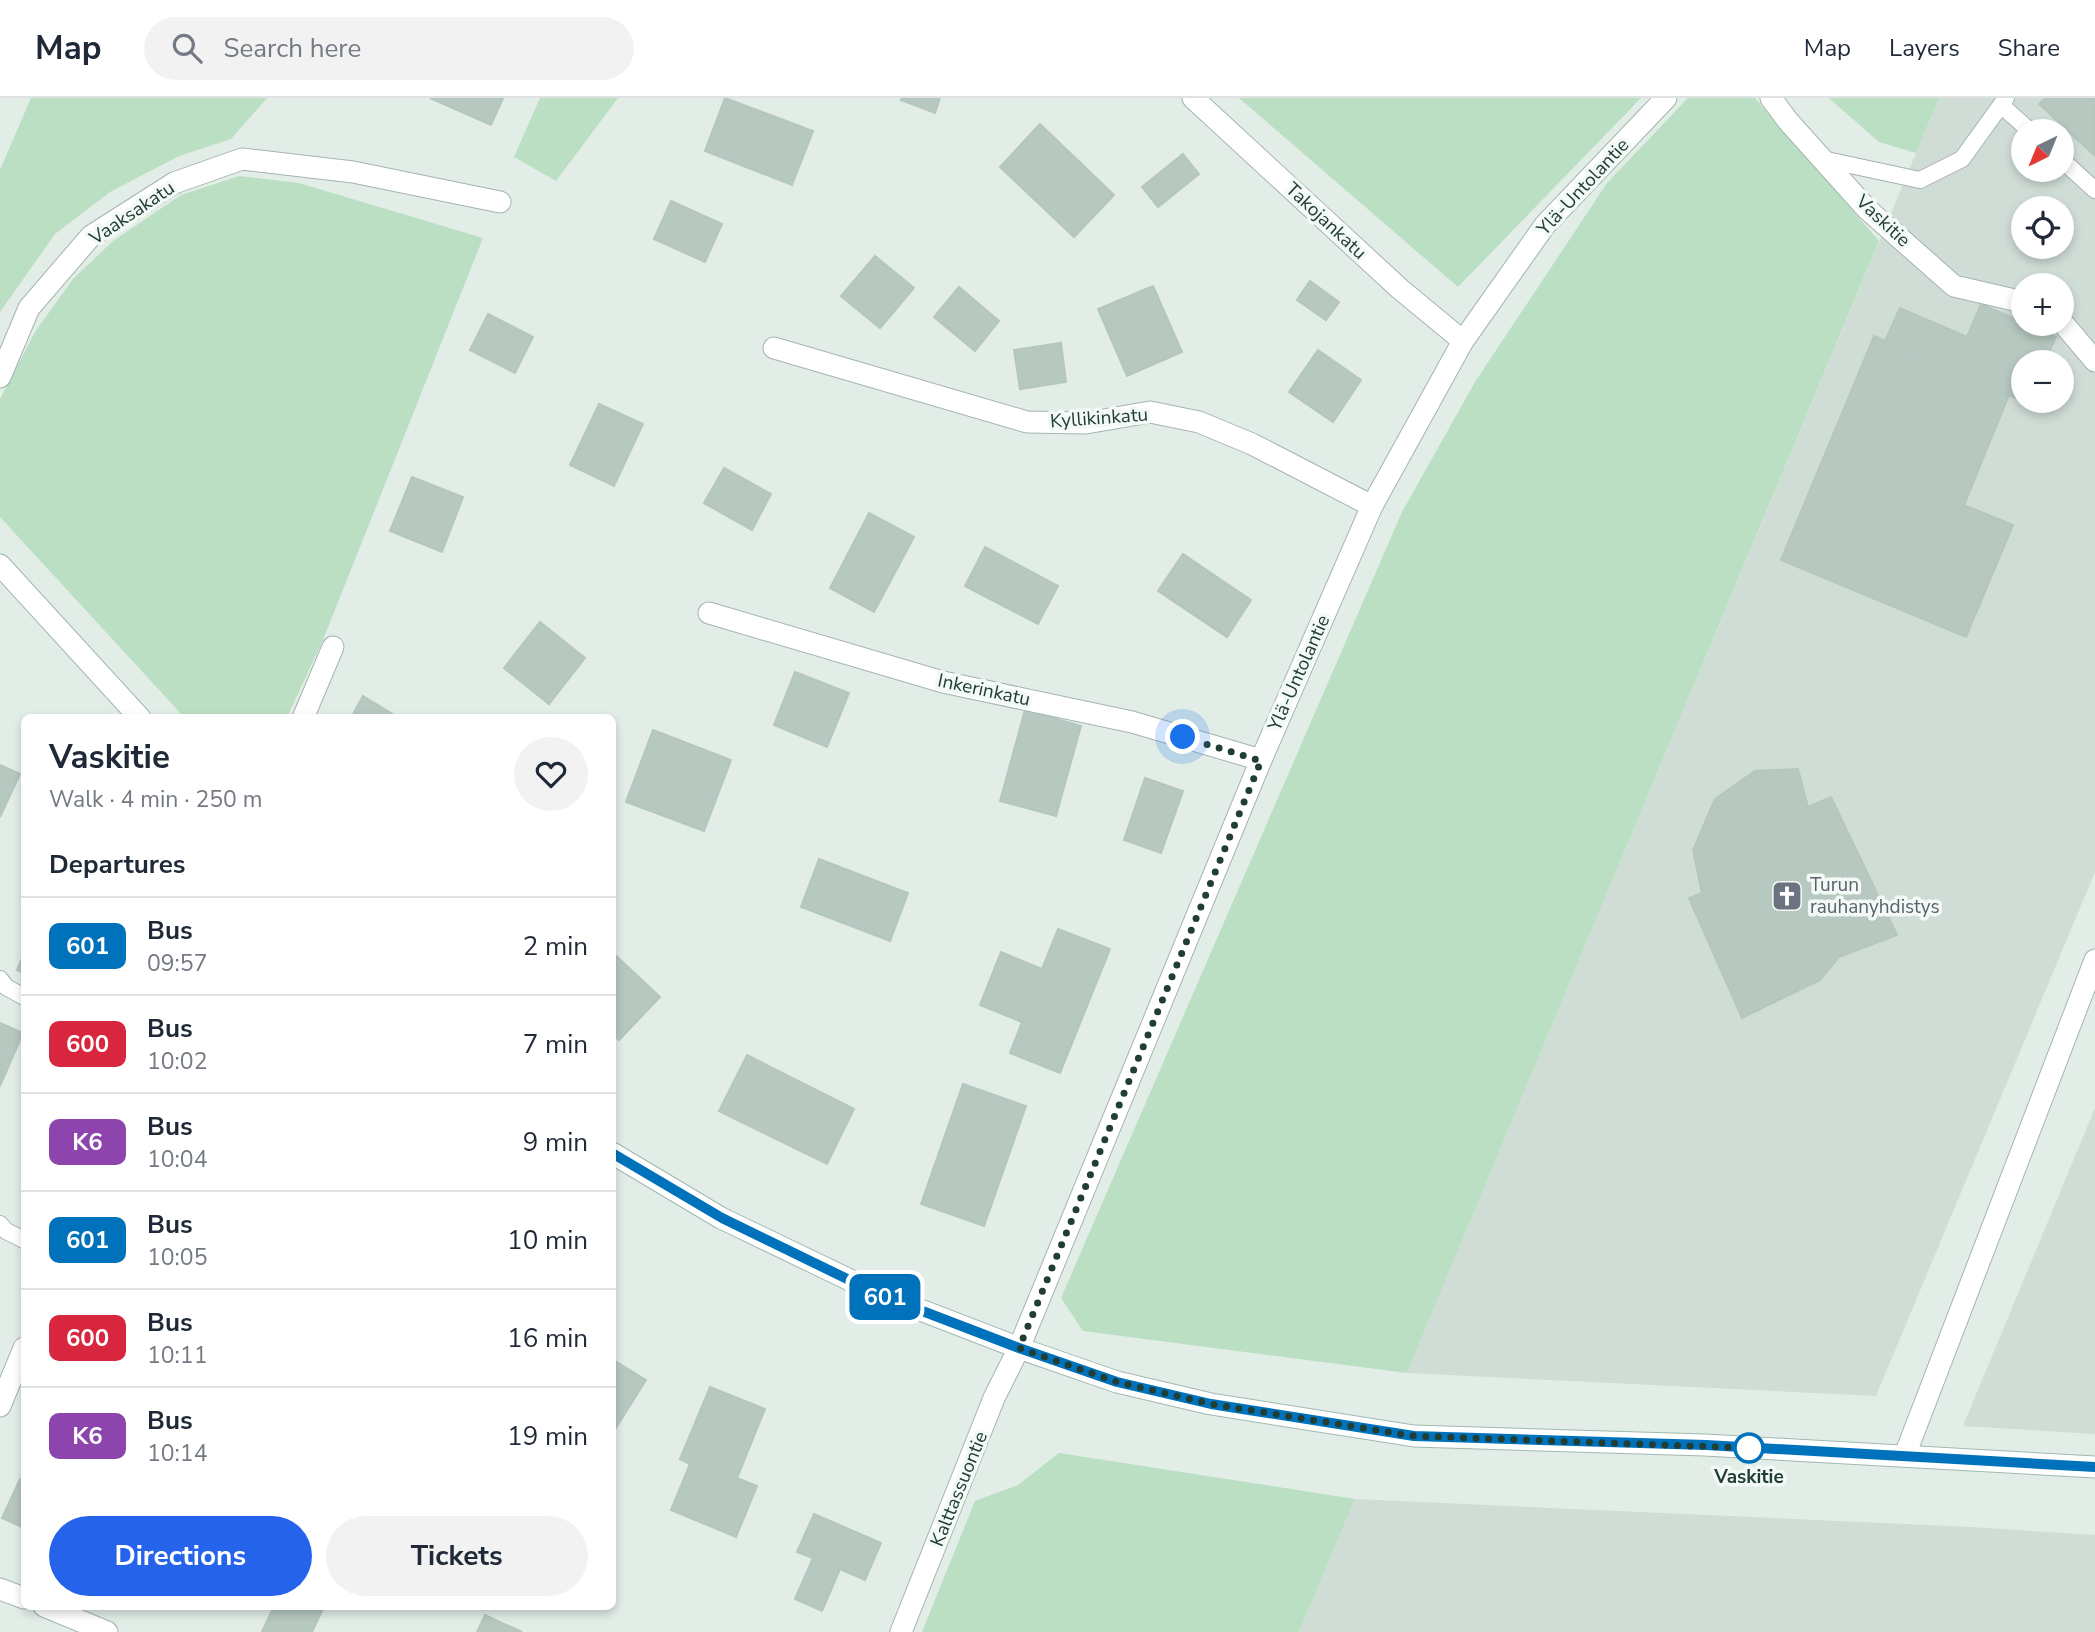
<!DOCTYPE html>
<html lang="en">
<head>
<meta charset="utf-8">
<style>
  :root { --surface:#fff; --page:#f2f2f3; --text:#1f2937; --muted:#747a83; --line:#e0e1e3; --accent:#2563eb }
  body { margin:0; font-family:"Nunito Sans",sans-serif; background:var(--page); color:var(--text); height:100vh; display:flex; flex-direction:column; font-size:26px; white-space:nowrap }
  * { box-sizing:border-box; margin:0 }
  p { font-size:23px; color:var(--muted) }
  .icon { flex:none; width:38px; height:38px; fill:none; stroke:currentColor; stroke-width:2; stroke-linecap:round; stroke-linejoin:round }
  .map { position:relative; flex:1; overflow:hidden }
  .drawer { position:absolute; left:21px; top:616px; width:595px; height:896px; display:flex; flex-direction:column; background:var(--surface); border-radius:10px; box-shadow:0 4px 10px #0003 }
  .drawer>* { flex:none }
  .badge { padding:0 14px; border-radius:10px; font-size:24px; line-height:46px }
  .needle { width:46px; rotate:223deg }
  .buttons { position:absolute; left:2011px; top:21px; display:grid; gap:14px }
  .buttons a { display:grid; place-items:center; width:63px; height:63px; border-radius:50%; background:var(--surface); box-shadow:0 4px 10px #0003; font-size:35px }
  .you { position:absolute; width:35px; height:35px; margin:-18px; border:5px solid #fff; border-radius:50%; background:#1a73e8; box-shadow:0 0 0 10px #1a73e833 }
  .map>.badge { position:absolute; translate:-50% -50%; box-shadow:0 0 0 4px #fff }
  h2 { padding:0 28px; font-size:26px; line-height:63px }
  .round { display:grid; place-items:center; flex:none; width:74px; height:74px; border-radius:37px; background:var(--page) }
  .overview { display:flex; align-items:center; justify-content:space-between; height:119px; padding:0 28px }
  h1 { font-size:33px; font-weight:700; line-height:52px }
  .cta { display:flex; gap:14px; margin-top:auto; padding:14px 28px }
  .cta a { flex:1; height:80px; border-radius:42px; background:var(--accent); color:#fff; font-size:28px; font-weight:700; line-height:80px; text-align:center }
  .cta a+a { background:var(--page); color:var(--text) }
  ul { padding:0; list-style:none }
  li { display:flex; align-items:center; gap:21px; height:98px; padding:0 28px; border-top:2px solid var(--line) }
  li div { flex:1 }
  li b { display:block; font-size:26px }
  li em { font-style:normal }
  li .badge { min-width:77px; font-weight:700; text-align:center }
  header { display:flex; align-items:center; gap:42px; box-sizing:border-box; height:98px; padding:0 35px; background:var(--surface); border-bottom:2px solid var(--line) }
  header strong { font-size:33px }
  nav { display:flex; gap:38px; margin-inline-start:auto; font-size:24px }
  .search { width:490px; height:63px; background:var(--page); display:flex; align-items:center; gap:18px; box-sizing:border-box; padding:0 24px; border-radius:38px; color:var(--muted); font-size:26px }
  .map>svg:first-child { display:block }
  .built { fill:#d0ddd6; fill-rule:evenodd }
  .green { fill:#badfc2 }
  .building { fill:#b7c8c0; stroke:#b4c7be; stroke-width:2 }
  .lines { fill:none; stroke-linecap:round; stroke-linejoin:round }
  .lane-casing { stroke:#a4b5ae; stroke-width:18 }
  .street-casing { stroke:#a4b5ae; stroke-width:23 }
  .secondary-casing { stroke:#a0b9ae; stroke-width:23 }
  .lane { stroke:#fff; stroke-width:16 }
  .street { stroke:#fff; stroke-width:21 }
  .secondary { stroke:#fff; stroke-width:21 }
  .line-casing { stroke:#fff; stroke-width:16 }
  .line { stroke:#0072bc; stroke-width:10 }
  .walk { stroke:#213e35; stroke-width:7; stroke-dasharray:0 12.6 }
  .stop-dot { fill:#fff; stroke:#0072bc; stroke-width:3.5 }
  .labels { text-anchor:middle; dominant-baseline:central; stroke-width:7; stroke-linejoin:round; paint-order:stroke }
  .street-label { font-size:19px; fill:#213e35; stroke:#f3f9f5 }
  .worship-label { font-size:19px; fill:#5b616d; stroke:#f3f9f5; text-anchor:start }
  .stop-label { font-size:19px; font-weight:bold; fill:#213e35; stroke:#f3f9f5 }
</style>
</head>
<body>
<header>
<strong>Map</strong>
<div class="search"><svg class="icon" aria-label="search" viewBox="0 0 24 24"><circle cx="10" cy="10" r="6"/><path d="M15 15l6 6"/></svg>Search here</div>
<nav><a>Map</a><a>Layers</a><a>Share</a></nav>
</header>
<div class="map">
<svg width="2095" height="1534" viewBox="0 0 2095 1534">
  <rect width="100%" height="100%" fill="#e2ede7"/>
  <g class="built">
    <path d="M1939 0H2095V774L1876 1298 1407 1275ZM2023 33H2062V72H2023ZM2023 110H2062V149H2023ZM2023 187H2062V226H2023ZM2023 264H2062V303H2023Z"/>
    <polygon points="2095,1010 2095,1336 1963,1328"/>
    <polygon points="1355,1401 1971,1429 2095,1437 2095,1534 1299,1534"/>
  </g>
  <g class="green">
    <polygon points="31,0 267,0 231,41 179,58 110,94 55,136 0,214 0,72"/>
    <polygon points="540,0 618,0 556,83 514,59"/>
    <polygon points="1239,0 1641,0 1458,189"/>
    <polygon points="1688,0 1755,0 1879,143 1407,1275 1083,1233 1061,1200 1402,414 1475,284 1607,85"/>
    <polygon points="1829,0 1939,0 1916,55 1879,44"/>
    <polygon points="239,78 299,85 483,140 323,542 287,619 184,619 0,419 0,301 35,234 73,181 113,143 181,97"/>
    <polygon points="1059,1355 1355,1401 1299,1534 922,1534 975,1403 1018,1387"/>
  </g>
  <g class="building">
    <polygon points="430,0 503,0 491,27"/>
    <polygon points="725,0 813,33 792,87 705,53"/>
    <polygon points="902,0 940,0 935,15 901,2"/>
    <polygon points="2045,0 2095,0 2095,58 2039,6"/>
    <polygon points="1040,26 1114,97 1074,139 1000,69"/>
    <polygon points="1183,56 1199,76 1158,109 1142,89"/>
    <polygon points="671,103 722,126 705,164 654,141"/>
    <polygon points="875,158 914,190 880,230 841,198"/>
    <polygon points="1310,183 1339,204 1326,222 1297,202"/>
    <polygon points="1153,188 1182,254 1127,278 1098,211"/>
    <polygon points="959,189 999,223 975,253 934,219"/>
    <polygon points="1981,206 2056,239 2045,264 2023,264 2023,303 2028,303 2027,305 1885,243 1900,210 1967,239"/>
    <polygon points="488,216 533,239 515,275 470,252"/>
    <polygon points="1874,238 2009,297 1964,407 2013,427 1966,539 1781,462"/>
    <polygon points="1061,245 1066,284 1020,291 1014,252"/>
    <polygon points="1318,252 1361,282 1333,324 1289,294"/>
    <polygon points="599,306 643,326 614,388 570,367"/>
    <polygon points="724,370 771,396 752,432 704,405"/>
    <polygon points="412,379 463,399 442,454 390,433"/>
    <polygon points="869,415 914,439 874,514 830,490"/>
    <polygon points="985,449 1058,488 1038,526 965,488"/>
    <polygon points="1183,456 1251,502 1227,539 1158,493"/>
    <polygon points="540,524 585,560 549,606 504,570"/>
    <polygon points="795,574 849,595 827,649 774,627"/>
    <polygon points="363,598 399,620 351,620"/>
    <polygon points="1025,612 1081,628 1056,718 1000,703"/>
    <polygon points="653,632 731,662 704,733 626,704"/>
    <polygon points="0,667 20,676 0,719"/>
    <polygon points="1798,671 1808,709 1831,699 1897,837 1839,859 1820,882 1742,920 1689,800 1702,795 1693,752 1715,701 1755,673"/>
    <polygon points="1145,680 1183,693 1161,755 1124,742"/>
    <polygon points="819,761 908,795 890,843 801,809"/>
    <polygon points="1058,831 1110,851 1060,975 1010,955 1022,924 980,907 1001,854 1042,871"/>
    <polygon points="612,854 660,899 619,942 612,936"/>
    <polygon points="24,856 24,875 17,872"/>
    <polygon points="0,925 23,935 0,988"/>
    <polygon points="747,957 854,1011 827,1066 719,1013"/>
    <polygon points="963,986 1026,1008 984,1128 921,1106"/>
    <polygon points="612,1261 646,1282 612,1336"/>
    <polygon points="710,1289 765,1311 737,1380 757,1388 736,1439 671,1412 690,1366 680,1361"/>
    <polygon points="20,1381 24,1383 24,1430 2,1420"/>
    <polygon points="814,1416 881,1445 865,1482 840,1471 822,1513 795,1501 813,1460 797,1454"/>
    <polygon points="274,1508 317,1508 323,1511 312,1534 262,1534"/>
    <polygon points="485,1517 522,1534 477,1534"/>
  </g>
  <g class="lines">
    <g class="lane-casing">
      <g id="lane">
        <polyline points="2001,7 2030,33"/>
        <polyline points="1822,61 1920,82 1962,61 2006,0"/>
        <polyline points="2062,62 2095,92"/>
        <polyline points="0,881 6,889 24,899"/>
        <polyline points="0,1126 6,1133 24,1142"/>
      </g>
    </g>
    <g class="street-casing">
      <g id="street">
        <polyline points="1193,0 1400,191 1463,243"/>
        <polyline points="1771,0 1788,23 1867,111 1954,188 2023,204"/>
        <polyline points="2062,224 2095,263"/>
        <polyline points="774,250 1027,324 1086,325 1150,314 1199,324 1252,346 1372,408"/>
        <polyline points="0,279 29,210 91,138 174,85 242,61 353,74 500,104"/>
        <polyline points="709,515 943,584 1132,624 1261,662"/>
        <polyline points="303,620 333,549"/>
        <polyline points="0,1308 24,1250"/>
        <polyline points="1905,1357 2095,862"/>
        <polyline points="0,1491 24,1500"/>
        <polyline points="44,1508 107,1534"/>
        <polyline points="901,1534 994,1300 1019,1250 1261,662 1372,408 1463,243 1545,127 1666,0"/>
      </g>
    </g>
    <g class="secondary-casing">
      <g id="secondary">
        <polyline points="0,467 140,620"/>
        <polyline points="612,1055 721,1120 879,1196 1019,1250 1117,1284 1211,1306 1414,1338 1705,1347 2095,1369"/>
      </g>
    </g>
    <use href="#lane" class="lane"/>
    <use href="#street" class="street"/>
    <use href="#secondary" class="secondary"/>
  </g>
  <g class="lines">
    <g class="line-casing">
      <polyline id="line" points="612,1055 722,1120 878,1196 1019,1250 1117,1284 1211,1306 1414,1338 1706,1347 2095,1369"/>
    </g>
    <use href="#line" class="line"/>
    <polyline class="walk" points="1183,639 1261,663 1019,1250 1117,1284 1211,1306 1414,1338 1749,1350"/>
  </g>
  <defs>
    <g id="church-square" transform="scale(1.575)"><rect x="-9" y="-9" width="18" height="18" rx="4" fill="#6b7280" stroke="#f3f9f5"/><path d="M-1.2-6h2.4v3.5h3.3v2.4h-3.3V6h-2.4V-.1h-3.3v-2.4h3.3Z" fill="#fff"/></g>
  </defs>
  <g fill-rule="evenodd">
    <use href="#church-square" x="1787" y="798"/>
  </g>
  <circle class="stop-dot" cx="1749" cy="1350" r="14"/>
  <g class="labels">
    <g class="street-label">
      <text transform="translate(1583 89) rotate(-47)">Ylä-Untolantie</text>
      <text transform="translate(132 115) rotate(-34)">Vaaksakatu</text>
      <text transform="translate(1326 123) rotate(43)">Takojankatu</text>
      <text transform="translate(1883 123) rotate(43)">Vaskitie</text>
      <text transform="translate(1099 320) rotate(-4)">Kyllikinkatu</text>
      <text transform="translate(1299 575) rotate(-66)">Ylä-Untolantie</text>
      <text transform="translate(984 592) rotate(12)">Inkerinkatu</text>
      <text transform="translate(959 1391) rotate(-68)">Kalttassuontie</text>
    </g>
    <g class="worship-label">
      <text x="1810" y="787">Turun<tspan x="1810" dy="22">rauhanyhdistys</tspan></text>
    </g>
    <g class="stop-label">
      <text x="1749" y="1379">Vaskitie</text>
    </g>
  </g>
</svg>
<div class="buttons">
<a><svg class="needle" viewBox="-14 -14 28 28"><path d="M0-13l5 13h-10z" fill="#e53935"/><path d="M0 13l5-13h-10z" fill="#747a83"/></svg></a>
<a><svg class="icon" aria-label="locate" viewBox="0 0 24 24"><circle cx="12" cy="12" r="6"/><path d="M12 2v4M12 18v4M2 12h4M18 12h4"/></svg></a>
<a>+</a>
<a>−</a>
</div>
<div class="you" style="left:1183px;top:639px"></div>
<b class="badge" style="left:885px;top:1199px;background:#0072bc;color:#fff">601</b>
<section class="drawer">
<div class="overview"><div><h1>Vaskitie</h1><p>Walk · 4 min · 250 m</p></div><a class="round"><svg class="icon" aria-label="heart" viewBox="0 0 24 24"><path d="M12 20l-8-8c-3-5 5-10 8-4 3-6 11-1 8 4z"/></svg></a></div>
<h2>Departures</h2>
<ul>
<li><span class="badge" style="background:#0072bc;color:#fff">601</span><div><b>Bus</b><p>09:57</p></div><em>2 min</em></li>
<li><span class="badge" style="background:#d7263d;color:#fff">600</span><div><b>Bus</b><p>10:02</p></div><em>7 min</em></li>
<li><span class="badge" style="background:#8e44ad;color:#fff">K6</span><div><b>Bus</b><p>10:04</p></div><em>9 min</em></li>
<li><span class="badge" style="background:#0072bc;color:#fff">601</span><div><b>Bus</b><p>10:05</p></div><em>10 min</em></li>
<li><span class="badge" style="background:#d7263d;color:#fff">600</span><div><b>Bus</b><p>10:11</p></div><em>16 min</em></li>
<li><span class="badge" style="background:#8e44ad;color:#fff">K6</span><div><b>Bus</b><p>10:14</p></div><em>19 min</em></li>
</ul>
<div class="cta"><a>Directions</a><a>Tickets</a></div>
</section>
</div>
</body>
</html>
